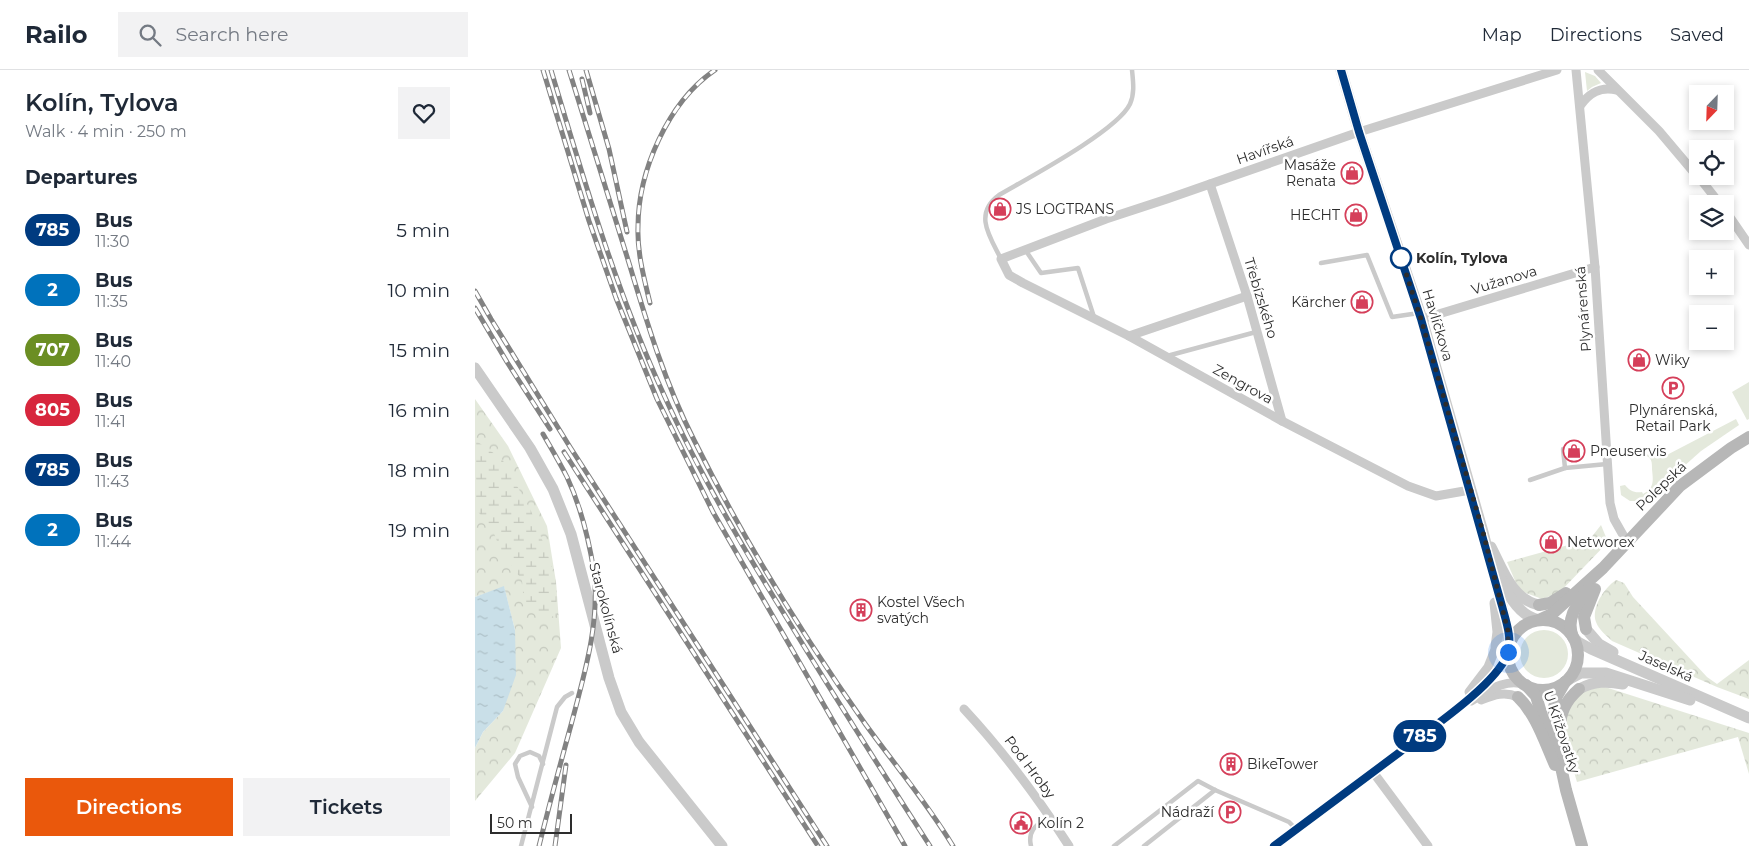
<!DOCTYPE html>
<html lang="en">
<head>
<meta charset="utf-8">
<style>
  :root { --surface:#fff; --page:#f2f2f3; --text:#1f2937; --muted:#747a83; --line:#e0e1e3; --accent:#ea580c }
  body { margin:0; font-family:Montserrat,sans-serif; background:var(--page); color:var(--text); height:100vh; display:flex; flex-direction:column; font-size:19px; white-space:nowrap }
  * { box-sizing:border-box; margin:0 }
  p { font-size:16px; color:var(--muted) }
  .icon { flex:none; width:28px; height:28px; fill:none; stroke:currentColor; stroke-width:2; stroke-linecap:round; stroke-linejoin:round }
  .map { position:relative; flex:1; overflow:hidden }
  .drawer { display:flex; flex-direction:column; background:var(--surface); width:475px }
  .drawer>* { flex:none }
  .badge { padding:0 10px; border-radius:16px; font-size:18px; line-height:32px }
  .needle { width:32px; rotate:203deg }
  .tools { position:absolute; left:1214px; top:15px; display:grid; gap:10px }
  .tools a { display:grid; place-items:center; width:45px; height:45px; border-radius:0px; background:var(--surface); box-shadow:0 2px 8px #0003; font-size:25px }
  .scale { position:absolute; left:15px; bottom:12px; width:82px; box-sizing:border-box; padding-left:5px; border:2px solid #2d2d2d; border-top:0; font-size:14px; line-height:18px; white-space:nowrap; color:#2d2d2d; -webkit-text-stroke:4px #fff; paint-order:stroke }
  .you { position:absolute; width:25px; height:25px; margin:-12px; border:4px solid #fff; border-radius:50%; background:#1a73e8; box-shadow:0 0 0 8px #1a73e833 }
  .map>.badge { position:absolute; translate:-50% -50%; box-shadow:0 0 0 2px #fff }
  h2 { padding:0 25px; font-size:19px; line-height:45px }
  .round { display:grid; place-items:center; flex:none; width:52px; height:52px; border-radius:0px; background:var(--page) }
  .head { display:flex; align-items:center; justify-content:space-between; height:85px; padding:0 25px }
  h1 { font-size:24px; font-weight:600; line-height:38px }
  .action { display:flex; gap:10px; margin-top:auto; padding:10px 25px }
  .action a { flex:1; height:58px; border-radius:0px; background:var(--accent); color:#fff; font-size:20px; font-weight:600; line-height:58px; text-align:center }
  .action a+a { background:var(--page); color:var(--text) }
  ul { padding:0; list-style:none }
  li { display:flex; align-items:center; gap:15px; height:60px; padding:0 25px }
  li div { flex:1 }
  li b { display:block; font-size:19px }
  li em { font-style:normal }
  li .badge { min-width:55px; font-weight:700; text-align:center }
  header { display:flex; align-items:center; gap:30px; box-sizing:border-box; height:70px; padding:0 25px; background:var(--surface); border-bottom:1px solid var(--line) }
  header strong { font-size:24px }
  nav { display:flex; gap:28px; margin-inline-start:auto; font-size:18px }
  .search { width:350px; height:45px; background:var(--page); display:flex; align-items:center; gap:12px; box-sizing:border-box; padding:0 18px; border-radius:0px; color:var(--muted); font-size:19px }
  main { display:flex; flex:1; min-height:0 }
  .map>svg:first-child { display:block }
  .green { fill:#e4e9dc }
  .forest { fill:url(#forest-crowns) }
  .wetland { fill:url(#wetland-marsh) }
  .water { fill:url(#water-ripples) }
  .lines { fill:none; stroke-linecap:round; stroke-linejoin:round }
  .service { stroke:#cacaca; stroke-width:4.5 }
  .minor { stroke:#cacaca; stroke-width:9 }
  .tertiary { stroke:#cacaca; stroke-width:11 }
  .secondary { stroke:#b7b7b7; stroke-width:12 }
  .rail-casing { stroke:#828282; stroke-width:5 }
  .rail { stroke:#fff; stroke-width:3; stroke-dasharray:9; stroke-linecap:butt }
  .line-casing { stroke:#fff; stroke-width:11 }
  .line { stroke:#003b80; stroke-width:8 }
  .walk { stroke:#2d2d2d; stroke-width:5; stroke-dasharray:0 9 }
  .stop-dot { fill:#fff; stroke:#003b80; stroke-width:2.5 }
  .labels { text-anchor:middle; dominant-baseline:central; stroke-width:5; stroke-linejoin:round; paint-order:stroke }
  .street-label { font-size:14px; fill:#2d2d2d; stroke:#fff }
  .poi-label { font-size:14px; fill:#2d2d2d; stroke:#fff; text-anchor:start }
  .stop-label { font-size:14px; font-weight:bold; fill:#2d2d2d; stroke:#fff; text-anchor:start }
</style>
</head>
<body>
<header>
<strong>Railo</strong>
<div class="search"><svg class="icon" aria-label="search" viewBox="0 0 24 24"><circle cx="10" cy="10" r="6"/><path d="M15 15l6 6"/></svg>Search here</div>
<nav><a>Map</a><a>Directions</a><a>Saved</a></nav>
</header>
<main>
<section class="drawer">
<div class="head"><div><h1>Kolín, Tylova</h1><p>Walk · 4 min · 250 m</p></div><a class="round"><svg class="icon" aria-label="heart" viewBox="0 0 24 24"><path d="M12 20l-8-8c-3-5 5-10 8-4 3-6 11-1 8 4z"/></svg></a></div>
<h2>Departures</h2>
<ul>
<li><span class="badge" style="background:#003b80;color:#fff">785</span><div><b>Bus</b><p>11:30</p></div><em>5 min</em></li>
<li><span class="badge" style="background:#0072bc;color:#fff">2</span><div><b>Bus</b><p>11:35</p></div><em>10 min</em></li>
<li><span class="badge" style="background:#6b8e23;color:#fff">707</span><div><b>Bus</b><p>11:40</p></div><em>15 min</em></li>
<li><span class="badge" style="background:#d7263d;color:#fff">805</span><div><b>Bus</b><p>11:41</p></div><em>16 min</em></li>
<li><span class="badge" style="background:#003b80;color:#fff">785</span><div><b>Bus</b><p>11:43</p></div><em>18 min</em></li>
<li><span class="badge" style="background:#0072bc;color:#fff">2</span><div><b>Bus</b><p>11:44</p></div><em>19 min</em></li>
</ul>
<div class="action"><a>Directions</a><a>Tickets</a></div>
</section>
<div class="map">
<svg width="1274" height="776" viewBox="0 0 1274 776">
  <defs>
    <pattern id="forest-crowns" width="20" height="18" patternUnits="userSpaceOnUse" patternTransform="scale(1.25)"><rect width="20" height="18" fill="#e4e9dc"/><path d="M2 6a3 3 0 1 1 6 0M12 15a3 3 0 1 1 6 0" fill="none" stroke="#c4c8bd"/></pattern>
    <pattern id="wetland-marsh" width="20" height="14" patternUnits="userSpaceOnUse" patternTransform="scale(1.25)"><rect width="20" height="14" fill="#e4e9dc"/><path d="M1 5h8M5 5V1M11 12h8M15 12V8" fill="none" stroke="#c4c8bd"/></pattern>
    <pattern id="water-ripples" width="26" height="14" patternUnits="userSpaceOnUse" patternTransform="scale(1.25)"><rect width="26" height="14" fill="#c9dfe8"/><path d="M2 4q2-2 4 0t4 0M15 11q2-2 4 0t4 0" fill="none" stroke="#adc0c7"/></pattern>
  </defs>
  <rect width="100%" height="100%" fill="#fff"/>
  <g class="green">
    <polygon points="1110,2 1120,6 1126,13 1117,17 1112,21"/>
    <polygon points="1274,312 1274,349 1272,350 1257,322"/>
    <path d="M1261 349 1264 355 1226 381 1170 431H1155L1146 425 1145 416 1150 415C1155 421 1159 423 1167 422L1168 424C1180 418 1178 410 1177 399 1177 392 1177 388 1170 385L1182 383 1186 388Z"/>
    <circle cx="1069" cy="584" r="24"/>
  </g>
  <g class="forest">
    <polygon points="0,329 33,376 72,456 81,512 86,578 40,683 0,731 0,678 8,662 28,641 40,560 29,517 0,527"/>
    <polygon points="1126,455 1133,472 1084,523 1067,529 1048,522 1041,513 1032,492 1115,469"/>
    <path d="M1141 510 1149 513 1158 527 1232 607 1242 614 1274 590V629L1242 617 1137 571C1132 566 1124 560 1121 552 1116 538 1129 518 1141 510Z"/>
    <polygon points="1116,617 1130,617 1274,663 1274,704 1263,667 1102,712 1088,665 1093,636 1104,624"/>
  </g>
  <polygon class="wetland" points="0,370 27,389 56,441 73,485 81,512 82,548 49,536 47,510 27,483 17,459 0,438"/>
  <polygon class="water" points="29,516 40,560 41,605 28,641 8,662 0,678 0,527"/>
  <g class="lines">
    <g class="service">
      <polyline points="551,181 566,203 603,198 619,247"/>
      <path d="M526 189C515 167 498 144 524 125 553 108 642 61 655 34 660 23 658 11 657 0"/>
      <polyline points="846,193 892,185 917,247 944,243"/>
      <polyline points="692,286 781,262"/>
      <polyline points="1088,379 1090,398 1132,394"/>
      <polyline points="1055,410 1090,398"/>
      <polyline points="57,737 43,707 40,694 45,686 55,682 64,686 68,694"/>
      <polyline points="46,776 82,637 90,627 97,623"/>
      <path d="M556 776C552 760 563 754 574 745"/>
      <polyline points="639,776 723,711 740,720 814,752 821,759"/>
      <polyline points="669,776 740,720"/>
    </g>
    <g class="minor">
      <polyline points="1101,0 1120,197 1135,433 1139,449 1152,472"/>
      <polyline points="1123,0 1184,61 1222,106"/>
      <path d="M1105 36C1114 23 1125 16 1142 20"/>
      <polyline points="1223,106 1245,134"/>
      <polyline points="735,114 772,226 807,351"/>
      <polyline points="1250,140 1274,175"/>
      <polyline points="947,249 1120,197"/>
      <polyline points="654,266 772,226"/>
      <polyline points="995,420 961,426 933,416 807,351 654,266 548,213 534,205 526,189 631,149 692,129 884,62 1082,0"/>
      <polyline points="994,622 1013,597 1021,577"/>
      <path d="M1006 630C1019 625 1029 621 1043 627"/>
      <path d="M996 631C1013 621 1031 607 1051 615"/>
      <path d="M489 639C528 681 563 728 594 776"/>
      <polyline points="898,702 953,776"/>
      <path d="M799 776C840 746 881 715 922 684 953 661 1019 617 1033 582"/>
    </g>
    <g class="tertiary">
      <polyline points="866,0 884,62 947,249 1008,462 1027,536 1033,561 1033,582"/>
      <polyline points="0,298 55,378 78,419 96,464 134,608 146,642 164,672 247,776"/>
      <path d="M1016 477C1027 498 1037 530 1064 535"/>
      <path d="M1024 504C1031 522 1043 546 1064 550"/>
      <polyline points="1020,533 1023,562 1021,577"/>
      <polyline points="1111,559 1124,574 1138,582"/>
      <polyline points="1098,567 1103,572 1116,579 1274,648"/>
      <polyline points="1091,611 1106,603 1131,603 1215,630"/>
      <path d="M1104 619C1119 611 1132 611 1148 614"/>
    </g>
    <g class="secondary">
      <polyline points="1064,535 1075,533 1091,523"/>
      <polyline points="1064,550 1077,544 1128,498 1205,416 1256,378 1274,367"/>
      <circle cx="1068" cy="585" r="35"/>
      <polyline points="1111,559 1109,547 1120,519"/>
      <path d="M1098 567C1090 548 1103 533 1114 518"/>
      <polyline points="1090,612 1082,626 1079,637 1078,660 1091,720 1107,776"/>
      <polyline points="1051,615 1061,626 1074,669"/>
      <path d="M1043 627C1061 644 1070 673 1080 695"/>
      <path d="M1085 661C1084 644 1091 630 1104 619"/>
    </g>
    <g class="rail-casing">
      <g id="rail">
        <polyline points="68,0 114,151 141,228 182,329 238,442 430,776"/>
        <path d="M76 0C109 110 141 221 189 325 224 403 266 475 311 547 358 624 406 700 455 776"/>
        <path d="M94 0C114 64 134 129 154 193 172 253 190 313 219 370 268 469 327 564 391 655 420 695 452 733 478 776"/>
        <polyline points="111,0 134,79 152,162"/>
        <polyline points="107,9 115,43"/>
        <polyline points="0,221 16,249 95,377 352,776"/>
        <path d="M175 233C169 208 162 182 163 157 163 101 193 32 240 0"/>
        <polyline points="0,238 32,292 75,359"/>
        <polyline points="89,382 343,776"/>
        <path d="M64 776C74 736 85 695 96 655 109 605 125 554 119 502 114 470 106 437 92 407 85 393 76 378 68 364"/>
        <polyline points="80,776 91,695"/>
      </g>
    </g>
    <use href="#rail" class="rail"/>
  </g>
  <g class="lines">
    <g class="line-casing">
      <path id="line" d="M799 776C841 745 883 713 925 682 952 661 1020 616 1032 585 1038 570 1031 551 1027 536L946 249 884 62 866 0"/>
    </g>
    <use href="#line" class="line"/>
    <polyline class="walk" points="926,188 946,249 1008,462 1033,561 1033,582"/>
  </g>
  <defs>
    <g id="shop-ring" transform="scale(1.125)"><circle r="9.5" fill="#fff" stroke="#d53f5a" stroke-width="1.5"/><path d="M-5-2.5h2.3a2.7 3.5 0 0 1 5.4 0H5L5.5 6h-11ZM-1.5-2.5h3a1.5 2.3 0 0 0-3 0Z" fill="#d53f5a"/></g>
    <g id="parking-ring" transform="scale(1.125)"><circle r="9.5" fill="#fff" stroke="#d53f5a" stroke-width="1.5"/><path d="M-3.5-5.5H1a3.5 3.5 0 0 1 0 7H-1V5.5H-3.5ZM-1-3.4V-.6H.8a1.4 1.4 0 0 0 0-2.8Z" fill="#d53f5a"/></g>
    <g id="building-ring" transform="scale(1.125)"><circle r="9.5" fill="#fff" stroke="#d53f5a" stroke-width="1.5"/><path d="M-4-6H4V6H1V3H-1V6H-4ZM-2.5-4.3h1.7v1.8h-1.7ZM.8-4.3h1.7v1.8H.8ZM-2.5-1h1.7V.8h-1.7ZM.8-1h1.7V.8H.8Z" fill="#d53f5a"/></g>
    <g id="civic-ring" transform="scale(1.125)"><circle r="9.5" fill="#fff" stroke="#d53f5a" stroke-width="1.5"/><path d="M-.6-6.5H3V-4.5H.6V-3L4-1V1h2V6H-6V1h2V-1L-.6-3ZM-1.2 2.5V6h2.4V2.5Z" fill="#d53f5a"/></g>
  </defs>
  <g fill-rule="evenodd">
    <use href="#shop-ring" x="877" y="103"/>
    <use href="#shop-ring" x="525" y="139"/>
    <use href="#shop-ring" x="881" y="145"/>
    <use href="#shop-ring" x="887" y="232"/>
    <use href="#shop-ring" x="1164" y="290"/>
    <use href="#parking-ring" x="1198" y="318"/>
    <use href="#shop-ring" x="1099" y="381"/>
    <use href="#shop-ring" x="1076" y="472"/>
    <use href="#building-ring" x="386" y="540"/>
    <use href="#building-ring" x="756" y="694"/>
    <use href="#parking-ring" x="755" y="742"/>
    <use href="#civic-ring" x="546" y="753"/>
  </g>
  <circle class="stop-dot" cx="926" cy="188" r="10"/>
  <g class="labels">
    <g class="street-label">
      <text transform="translate(790 80) rotate(-19)">Havířská</text>
      <text transform="translate(1029 210) rotate(-17)">Vužanova</text>
      <text transform="translate(786 228) rotate(73)">Třebízského</text>
      <text transform="translate(1108 239) rotate(-94)">Plynárenská</text>
      <text transform="translate(963 255) rotate(73)">Havlíčkova</text>
      <text transform="translate(768 314) rotate(29)">Zengrova</text>
      <text transform="translate(1186 416) rotate(-44)">Polepská</text>
      <text transform="translate(131 538) rotate(75)">Starokolínská</text>
      <text transform="translate(1191 596) rotate(24)">Jaselská</text>
      <text transform="translate(1087 662) rotate(71)">U Křižovatky</text>
      <text transform="translate(555 697) rotate(53)">Pod Hroby</text>
    </g>
    <g class="poi-label">
      <text x="861" y="95" text-anchor="end">Masáže<tspan x="861" dy="16">Renata</tspan></text>
      <text x="541" y="139">JS LOGTRANS</text>
      <text x="865" y="145" text-anchor="end">HECHT</text>
      <text x="871" y="232" text-anchor="end">Kärcher</text>
      <text x="1180" y="290">Wiky</text>
      <text x="1198" y="340" text-anchor="middle">Plynárenská,<tspan x="1198" dy="16">Retail Park</tspan></text>
      <text x="1115" y="381">Pneuservis</text>
      <text x="1092" y="472">Networex</text>
      <text x="402" y="532">Kostel Všech<tspan x="402" dy="16">svatých</tspan></text>
      <text x="772" y="694">BikeTower</text>
      <text x="739" y="742" text-anchor="end">Nádraží</text>
      <text x="562" y="753">Kolín 2</text>
    </g>
    <g class="stop-label">
      <text x="941" y="188">Kolín, Tylova</text>
    </g>
  </g>
</svg>
<div class="tools">
<a><svg class="needle" viewBox="-14 -14 28 28"><path d="M0-13l5 13h-10z" fill="#e53935"/><path d="M0 13l5-13h-10z" fill="#747a83"/></svg></a>
<a><svg class="icon" aria-label="locate" viewBox="0 0 24 24"><circle cx="12" cy="12" r="6"/><path d="M12 2v4M12 18v4M2 12h4M18 12h4"/></svg></a>
<a><svg class="icon" aria-label="layers" viewBox="0 0 24 24"><path d="M12 4l9 5-9 5-9-5zM3 14l9 5 9-5"/></svg></a>
<a>+</a>
<a>−</a>
</div>
<div class="scale">50 m</div>
<div class="you" style="left:1033px;top:582px"></div>
<b class="badge" style="left:945px;top:666px;background:#003b80;color:#fff">785</b>
</div>
</main>
</body>
</html>
